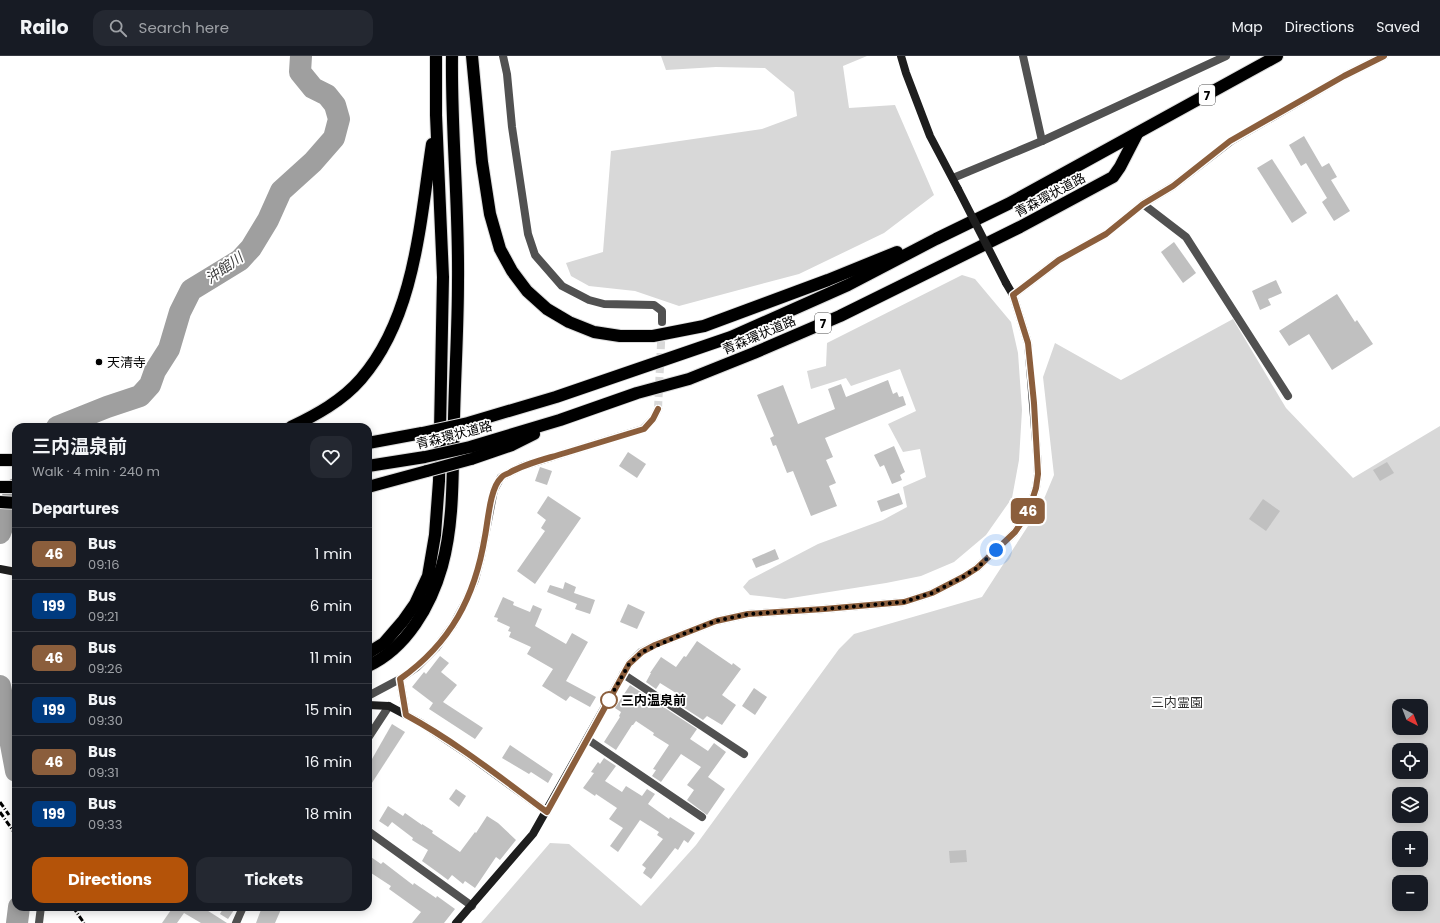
<!DOCTYPE html>
<html lang="en">
<head>
<meta charset="utf-8">
<style>
  :root { --surface:#171b24; --page:#242831; --text:#f1f3f6; --muted:#9ea1a6; --line:#363941; --accent:#b45309 }
  body { margin:0; font-family:Poppins,"Noto Sans JP",sans-serif; background:var(--page); color:var(--text); height:100vh; display:flex; flex-direction:column; font-size:15px; white-space:nowrap }
  * { box-sizing:border-box; margin:0 }
  p { font-size:13px; color:var(--muted) }
  .icon { flex:none; width:22px; height:22px; fill:none; stroke:currentColor; stroke-width:2; stroke-linecap:round; stroke-linejoin:round }
  .map { position:relative; flex:1; overflow:hidden }
  .panel { position:absolute; left:12px; top:367px; width:360px; height:488px; display:flex; flex-direction:column; background:var(--surface); border-radius:12px; box-shadow:0 2px 10px #0003 }
  .panel>* { flex:none }
  .badge { padding:0 8px; border-radius:6px; font-size:14px; line-height:26px }
  .needle { width:26px; rotate:138deg }
  .controls { position:absolute; left:1392px; top:643px; display:grid; gap:8px }
  .controls a { display:grid; place-items:center; width:36px; height:36px; border-radius:8px; background:var(--surface); box-shadow:0 2px 10px #0003; font-size:20px }
  .you { position:absolute; width:20px; height:20px; margin:-10px; border:3px solid #fff; border-radius:50%; background:#1a73e8; box-shadow:0 0 0 6px #1a73e833 }
  .map>.badge { position:absolute; translate:-50% -50%; box-shadow:0 0 0 2px #fff }
  h2 { padding:0 20px; font-size:15px; line-height:36px }
  .round { display:grid; place-items:center; flex:none; width:42px; height:42px; border-radius:12px; background:var(--page) }
  .summary { display:flex; align-items:center; justify-content:space-between; height:68px; padding:0 20px }
  h1 { font-size:19px; font-weight:700; line-height:30px }
  .cta { display:flex; gap:8px; margin-top:auto; padding:8px 20px }
  .cta a { flex:1; height:46px; border-radius:12px; background:var(--accent); color:#fff; font-size:16px; font-weight:700; line-height:46px; text-align:center }
  .cta a+a { background:var(--page); color:var(--text) }
  ul { padding:0; list-style:none }
  li { display:flex; align-items:center; gap:12px; height:52px; padding:0 20px; border-top:1px solid var(--line) }
  li div { flex:1 }
  li b { display:block; font-size:15px }
  li em { font-style:normal }
  li .badge { min-width:44px; font-weight:700; text-align:center }
  header { display:flex; align-items:center; gap:24px; box-sizing:border-box; height:56px; padding:0 20px; background:var(--surface); border-bottom:1px solid var(--line) }
  header strong { font-size:19px }
  nav { display:flex; gap:22px; margin-inline-start:auto; font-size:14px }
  .search { width:280px; height:36px; background:var(--page); display:flex; align-items:center; gap:10px; box-sizing:border-box; padding:0 14px; border-radius:12px; color:var(--muted); font-size:15px }
  .map>svg:first-child { display:block }
  .green { fill:#d8d8d8; fill-rule:evenodd }
  .lines { fill:none; stroke-linecap:round; stroke-linejoin:round }
  .river { stroke:#9f9f9f; stroke-width:22 }
  .building { fill:#c0c0c0 }
  .street-tunnel { stroke:#d9d9d9; stroke-width:8; stroke-dasharray:8 4; stroke-linecap:butt }
  .highway-casing { stroke:#dbdbdb; stroke-width:14 }
  .street { stroke:#515151; stroke-width:8 }
  .secondary { stroke:#1e1e1e; stroke-width:8 }
  .highway { stroke:#000; stroke-width:12 }
  .rail { stroke:#000; stroke-width:3; stroke-dasharray:6 2 1 2; stroke-linecap:butt }
  .highway-bridge-casing { stroke:#dbdbdb; stroke-width:14; stroke-linecap:butt }
  .secondary-bridge { stroke:#1e1e1e; stroke-width:8 }
  .highway-bridge { stroke:#000; stroke-width:12 }
  .line-casing { stroke:#fff; stroke-width:9 }
  .line { stroke:#8b5e3c; stroke-width:6 }
  .walk { stroke:#000; stroke-width:4; stroke-dasharray:0 7.2 }
  .poi-dot { fill:#000; stroke:#fff; stroke-width:1.5 }
  .stop-dot { fill:#fff; stroke:#8b5e3c; stroke-width:2 }
  .labels { text-anchor:middle; dominant-baseline:central; stroke-width:3.5; stroke-linejoin:round; paint-order:stroke }
  .shield { fill:#fff; stroke:#4c4c4c; stroke-width:1 }
  .shield-label { font-size:12px; font-weight:bold; fill:#000 }
  .street-label { font-size:13px; fill:#000; stroke:#fff }
  .poi-label { font-size:13px; fill:#000; stroke:#fff; text-anchor:start }
  .stop-label { font-size:13px; font-weight:bold; fill:#000; stroke:#fff; text-anchor:start }
  .park-label { font-size:13px; fill:#2f2f2f; stroke:#fff }
  .water-label { font-size:14px; font-style:italic; fill:#404040; stroke:#fff }
</style>
</head>
<body>
<header>
<strong>Railo</strong>
<div class="search"><svg class="icon" aria-label="search" viewBox="0 0 24 24"><circle cx="10" cy="10" r="6"/><path d="M15 15l6 6"/></svg>Search here</div>
<nav><a>Map</a><a>Directions</a><a>Saved</a></nav>
</header>
<div class="map">
<svg width="1440" height="867" viewBox="0 0 1440 867">
  <rect width="100%" height="100%" fill="#fff"/>
  <g class="green">
    <polygon points="661,0 867,0 843,10 849,52 895,49 934,139 884,177 799,218 679,250 635,235 589,230 571,220 566,207 603,196 611,95 762,73 797,60 794,36 765,12 716,11 666,14"/>
    <polygon points="962,219 975,223 1011,266 1018,297 1022,354 1019,404 1012,442 986,479 954,506 921,520 886,527 785,543 750,539 743,531 749,524 818,488 883,464 907,451 903,431 926,421 920,393 903,396 888,368 916,355 900,313 851,330 846,322 811,333 807,315 826,310 827,287"/>
    <path d="M1233 263 1286 352 1353 422 1440 370V867H481L550 787 569 788 641 850 696 789 839 593 854 578 982 541 1041 450 1054 419 1043 321 1055 287 1121 324ZM1399 650H1421V672H1399ZM1399 694H1421V716H1399ZM1399 738H1421V760H1399ZM1399 782H1421V804H1399ZM1399 826H1421V848H1399Z"/>
  </g>
  <g class="lines">
    <g class="river">
      <polyline points="57,371 107,351 140,340 150,329 155,315 169,293 180,256 191,234 240,204 251,192 268,164 281,135 313,106 334,82 339,63 335,49 327,39 313,32 300,16 301,0"/>
      <polyline points="0,477 16,433"/>
      <polyline points="0,630 16,715"/>
      <polyline points="17,867 19,851"/>
    </g>
  </g>
  <g class="building">
    <polygon points="1304,80 1322,111 1329,107 1337,121 1331,124 1350,155 1334,165 1322,146 1327,142 1306,107 1301,110 1289,89"/>
    <polygon points="1272,103 1307,157 1292,167 1257,112"/>
    <polygon points="1174,186 1196,217 1183,227 1161,196"/>
    <polygon points="1276,224 1282,237 1268,243 1271,249 1260,254 1252,235"/>
    <polygon points="1337,238 1355,266 1357,264 1373,288 1332,314 1309,278 1289,290 1279,275"/>
    <polygon points="888,324 893,338 897,336 899,341 903,340 906,349 825,382 833,401 826,404 836,427 829,430 837,450 811,460 793,415 787,417 776,389 773,390 770,382 774,380 757,339 783,329 798,368 835,353 828,333 841,328 846,341"/>
    <polygon points="894,390 905,416 900,419 902,424 892,428 884,409 880,411 874,399"/>
    <polygon points="628,396 646,408 637,422 619,410"/>
    <polygon points="1387,406 1394,417 1380,425 1373,414"/>
    <polygon points="540,411 552,415 547,429 535,425"/>
    <polygon points="899,437 903,448 881,456 877,445"/>
    <polygon points="548,440 581,462 535,528 517,515 545,475 541,472 546,464 537,457"/>
    <polygon points="1263,443 1280,455 1266,475 1249,463"/>
    <polygon points="775,493 779,503 756,512 752,503"/>
    <polygon points="565,526 576,531 574,537 595,544 590,558 575,553 577,548 547,536 550,529 563,533"/>
    <polygon points="503,541 514,546 513,549 530,556 533,549 542,553 535,570 566,588 572,577 588,586 566,625 596,641 590,651 570,640 566,645 542,630 553,613 527,598 531,591 509,581 511,576 508,575 510,571 497,565 498,562 494,561"/>
    <polygon points="628,548 645,556 637,573 620,566"/>
    <polygon points="697,585 732,609 733,607 741,613 722,639 736,649 722,669 707,660 703,664 672,644 676,637 660,627 656,633 646,626 651,617 650,617 661,601 676,611 684,600 686,601"/>
    <polygon points="440,600 449,607 441,616 457,629 443,646 483,672 475,683 429,653 433,647 412,631 424,616 426,618"/>
    <polygon points="630,629 697,673 690,683 708,695 714,687 726,696 708,721 725,733 707,759 687,744 694,734 687,729 701,711 681,698 661,726 652,720 656,714 653,713 669,689 653,679 654,677 636,665 633,669 632,669 616,694 604,686 620,661 619,660 621,656 615,652"/>
    <polygon points="754,632 767,641 755,659 742,650"/>
    <polygon points="392,668 405,676 368,733 368,710"/>
    <polygon points="510,689 553,718 548,727 531,716 529,718 502,702"/>
    <polygon points="604,702 616,710 605,725 622,736 626,730 642,740 647,733 655,738 648,748 669,763 670,761 695,777 688,787 684,784 678,794 675,792 651,823 643,817 646,812 642,809 663,783 657,779 659,776 640,764 618,796 610,790 623,772 609,763 617,752 596,738 595,740 583,732 594,717 591,716 598,706 600,708"/>
    <polygon points="456,733 466,740 459,751 449,743"/>
    <polygon points="388,750 403,760 405,757 422,769 422,768 433,775 432,777 460,796 475,776 476,777 487,760 498,767 516,784 500,804 496,801 475,832 465,825 463,828 452,819 448,824 440,818 422,805 428,794 412,784 413,782 392,766 388,771 379,765"/>
    <polygon points="966,794 967,806 950,807 949,795"/>
    <polygon points="368,799 381,808 383,806 413,829 414,827 436,842 437,840 455,853 444,867 412,867 421,856 389,833 391,830 368,815"/>
    <polygon points="173,851 202,851 227,867 201,867 184,857 177,867 162,867"/>
    <polygon points="224,851 236,851 228,863 220,858"/>
    <polygon points="262,851 282,851 275,867 256,867"/>
  </g>
  <g class="lines">
    <polyline class="street-tunnel" points="658,353 662,266"/>
    <g class="highway-casing">
      <g id="highway">
        <polyline points="472,0 482,106 490,158 500,193 512,215 527,235 547,253 569,266 594,276 620,280 653,280 704,270 828,224 897,196"/>
        <polyline points="468,367 556,341 731,281 848,229 936,183 1008,148 1277,0"/>
        <path d="M291 371C316 359 342 345 361 323 415 261 420 166 432 88"/>
        <polyline points="368,387 422,377"/>
        <polyline points="470,391 560,364 637,337 689,323 754,297 840,260 1020,171 1113,121 1120,111 1137,78"/>
        <polyline points="471,403 512,389 534,378"/>
        <polyline points="0,404 16,404"/>
        <polyline points="368,410 425,401"/>
        <polyline points="0,431 16,431"/>
        <polyline points="368,431 427,415"/>
        <polyline points="0,446 16,447"/>
        <polyline points="368,597 384,587 403,565 415,548 428,520 435,479 439,425 443,221 436,59 436,0"/>
        <path d="M368 610C407 592 431 549 442 510 455 463 452 411 454 363 455 317 458 271 458 225 459 150 451 75 452 0"/>
      </g>
    </g>
    <g class="street">
      <polyline points="503,0 507,18 512,71 528,178 535,199 562,230 589,244 604,248 654,249 662,255 662,266"/>
      <polyline points="1023,0 1042,85"/>
      <polyline points="953,122 1042,85 1226,0"/>
      <polyline points="1143,148 1186,181 1288,340"/>
      <polyline points="1013,239 1059,204 1106,178 1143,148 1173,130 1231,85 1344,20 1384,0"/>
      <polyline points="623,618 744,698"/>
      <polyline points="400,623 406,659"/>
      <polyline points="368,640 400,623 417,611 436,592 453,569 465,547 475,524 481,501 494,434 501,421 523,410 643,373 653,363 658,353"/>
      <polyline points="368,682 389,650"/>
      <polyline points="587,683 702,761"/>
      <polyline points="368,775 472,850"/>
      <polyline points="39,867 41,851"/>
      <polyline points="236,867 243,851"/>
    </g>
    <g class="secondary">
      <polyline points="901,0 906,17 930,80 958,133"/>
      <polyline points="0,513 16,516"/>
      <polyline points="368,649 389,650 421,667 469,699 547,756"/>
      <polyline points="456,867 533,778 629,608 641,596 655,589 716,565 748,558 824,553 904,546 932,537 963,521 977,512 1015,476 1028,457 1036,432 1038,418 1037,398 1028,287 1013,239 1006,227"/>
    </g>
    <use href="#highway" class="highway"/>
    <g class="rail">
      <polyline points="0,746 9,759"/>
      <polyline points="0,756 16,779"/>
      <polyline points="73,851 84,867"/>
    </g>
    <g class="highway-bridge-casing">
      <g id="highway-bridge">
        <polyline points="422,377 468,367"/>
        <polyline points="425,401 470,391"/>
        <polyline points="427,415 471,403"/>
      </g>
    </g>
    <polyline class="secondary-bridge" points="958,133 1006,227"/>
    <use href="#highway-bridge" class="highway-bridge"/>
  </g>
  <g class="lines">
    <g class="line-casing">
      <path id="line" d="M658 353 653 363 644 373C617 381 591 389 565 397 546 403 526 407 509 417 506 418 502 420 501 422 490 432 488 465 485 480 475 541 451 587 400 623L406 659C456 686 501 722 547 756L629 608 642 596 655 589 716 565 748 558 824 553 904 546 932 537 963 521 977 512 1015 476 1028 457 1036 432 1038 418 1034 347 1028 287 1013 239 1059 204 1106 178 1143 148 1173 130 1230 85 1344 20 1384 0"/>
    </g>
    <use href="#line" class="line"/>
    <polyline class="walk" points="609,644 608,645 629,608 642,596 683,578 716,565 748,558 824,553 904,546 932,537 963,521 977,512 996,494"/>
  </g>
  <circle class="poi-dot" cx="99" cy="306" r="4"/>
  <circle class="stop-dot" cx="609" cy="644" r="8"/>
  <g class="labels">
    <g class="shield">
      <rect x="1199" y="29" width="16" height="20" rx="3"/>
      <rect x="815" y="257" width="16" height="20" rx="3"/>
    </g>
    <g class="shield-label">
      <text x="1207" y="39">7</text>
      <text x="823" y="267">7</text>
    </g>
    <g class="street-label">
      <text transform="translate(1050 139) rotate(-28)">青森環状道路</text>
      <text transform="translate(759 279) rotate(-23)">青森環状道路</text>
      <text transform="translate(454 379) rotate(-14)">青森環状道路</text>
    </g>
    <g class="poi-label">
      <text x="107" y="306">天清寺</text>
    </g>
    <g class="stop-label">
      <text x="621" y="644">三内温泉前</text>
    </g>
    <g class="park-label">
      <text x="1177" y="646">三内霊園</text>
    </g>
    <g class="water-label">
      <text transform="translate(224 212) rotate(-35)">沖館川</text>
    </g>
  </g>
</svg>
<div class="controls">
<a><svg class="needle" viewBox="-14 -14 28 28"><path d="M0-13l5 13h-10z" fill="#e53935"/><path d="M0 13l5-13h-10z" fill="#9ea1a6"/></svg></a>
<a><svg class="icon" aria-label="locate" viewBox="0 0 24 24"><circle cx="12" cy="12" r="6"/><path d="M12 2v4M12 18v4M2 12h4M18 12h4"/></svg></a>
<a><svg class="icon" aria-label="layers" viewBox="0 0 24 24"><path d="M12 4l9 5-9 5-9-5zM3 14l9 5 9-5"/></svg></a>
<a>+</a>
<a>−</a>
</div>
<div class="you" style="left:996px;top:494px"></div>
<b class="badge" style="left:1028px;top:455px;background:#8b5e3c;color:#fff">46</b>
<section class="panel">
<div class="summary"><div><h1>三内温泉前</h1><p>Walk · 4 min · 240 m</p></div><a class="round"><svg class="icon" aria-label="heart" viewBox="0 0 24 24"><path d="M12 20l-8-8c-3-5 5-10 8-4 3-6 11-1 8 4z"/></svg></a></div>
<h2>Departures</h2>
<ul>
<li><span class="badge" style="background:#8b5e3c;color:#fff">46</span><div><b>Bus</b><p>09:16</p></div><em>1 min</em></li>
<li><span class="badge" style="background:#003b80;color:#fff">199</span><div><b>Bus</b><p>09:21</p></div><em>6 min</em></li>
<li><span class="badge" style="background:#8b5e3c;color:#fff">46</span><div><b>Bus</b><p>09:26</p></div><em>11 min</em></li>
<li><span class="badge" style="background:#003b80;color:#fff">199</span><div><b>Bus</b><p>09:30</p></div><em>15 min</em></li>
<li><span class="badge" style="background:#8b5e3c;color:#fff">46</span><div><b>Bus</b><p>09:31</p></div><em>16 min</em></li>
<li><span class="badge" style="background:#003b80;color:#fff">199</span><div><b>Bus</b><p>09:33</p></div><em>18 min</em></li>
</ul>
<div class="cta"><a>Directions</a><a>Tickets</a></div>
</section>
</div>
</body>
</html>
